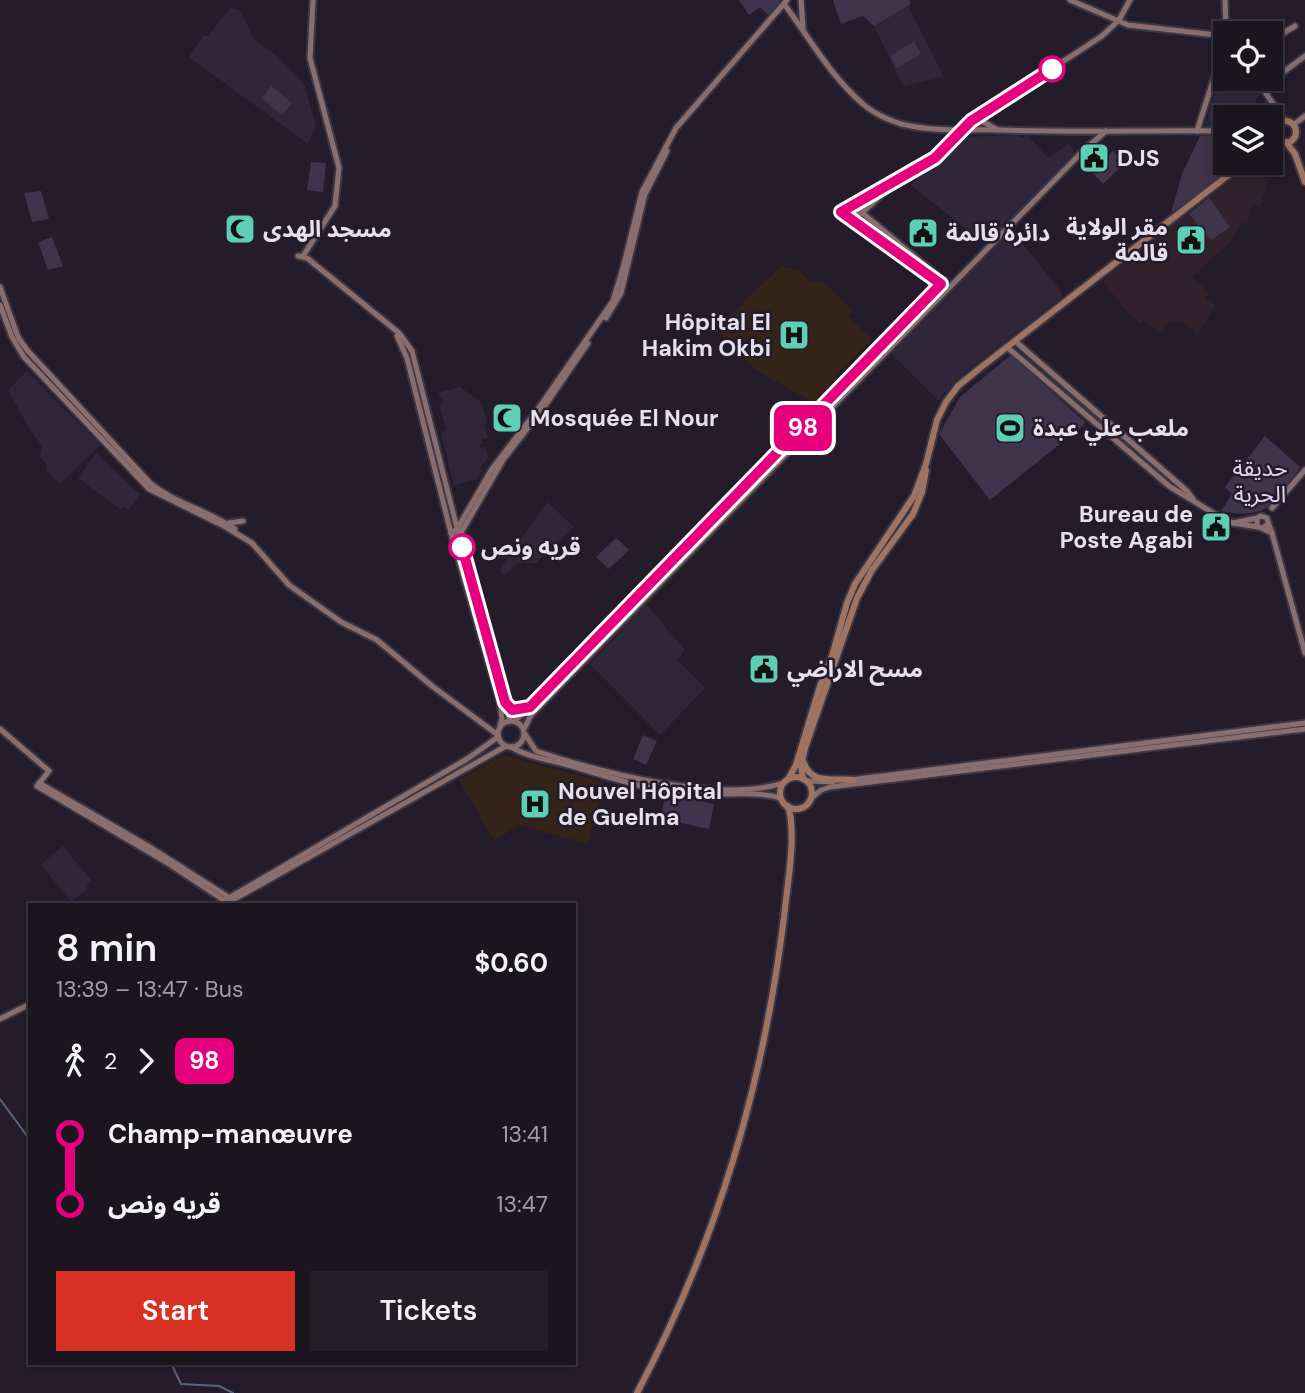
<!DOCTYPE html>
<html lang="en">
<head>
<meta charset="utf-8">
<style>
  :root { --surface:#1b1520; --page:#241e29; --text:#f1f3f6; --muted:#a09fa5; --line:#39343e; --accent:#d93025 }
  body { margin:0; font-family:"DM Sans","Noto Sans Arabic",sans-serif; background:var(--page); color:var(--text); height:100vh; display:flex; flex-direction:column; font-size:26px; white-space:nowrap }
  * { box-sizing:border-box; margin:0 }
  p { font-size:23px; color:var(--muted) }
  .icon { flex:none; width:38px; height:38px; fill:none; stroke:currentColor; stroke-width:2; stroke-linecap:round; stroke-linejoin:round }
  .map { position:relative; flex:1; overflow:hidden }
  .details { position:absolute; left:28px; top:903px; width:548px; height:462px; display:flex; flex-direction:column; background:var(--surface); border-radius:0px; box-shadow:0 4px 10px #0003,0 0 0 2px var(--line) }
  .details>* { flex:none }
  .badge { padding:0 14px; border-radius:10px; font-size:24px; line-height:46px }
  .buttons { position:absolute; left:1213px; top:21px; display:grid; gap:14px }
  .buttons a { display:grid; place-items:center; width:70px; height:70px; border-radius:0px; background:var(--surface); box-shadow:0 4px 10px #0003,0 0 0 2px var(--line); font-size:35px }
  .map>.badge { position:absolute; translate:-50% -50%; box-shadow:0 0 0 4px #fff }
  .legs { display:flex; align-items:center; gap:10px; height:77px; padding:0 28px; font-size:23px }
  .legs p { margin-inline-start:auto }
  .headline { display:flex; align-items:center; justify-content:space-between; height:119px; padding:0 28px }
  h1 { font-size:38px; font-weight:600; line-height:52px }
  .primary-button { display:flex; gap:14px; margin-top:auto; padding:14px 28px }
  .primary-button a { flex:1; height:80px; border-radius:0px; background:var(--accent); color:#fff; font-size:28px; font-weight:600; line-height:80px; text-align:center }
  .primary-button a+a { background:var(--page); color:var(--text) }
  ul { padding:0 28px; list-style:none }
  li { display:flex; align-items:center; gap:24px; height:70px; font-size:26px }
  li i { display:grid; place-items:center; width:10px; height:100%; margin:0 9px; background:currentColor }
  li i::after { content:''; width:18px; height:18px; margin:-9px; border:5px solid; border-radius:50%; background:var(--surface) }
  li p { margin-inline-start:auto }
  li:first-child i { background:linear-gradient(#0000 50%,currentColor 0) }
  li:last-child i { background:linear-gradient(currentColor 50%,#0000 0) }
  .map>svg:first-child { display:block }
  .commercial { fill:#31212c }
  .built { fill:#30263a }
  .medical { fill:#332319 }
  .green { fill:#40334c }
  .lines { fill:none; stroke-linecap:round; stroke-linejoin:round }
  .stream { stroke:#566681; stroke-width:2 }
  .secondary-casing { stroke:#3d3643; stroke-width:9 }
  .primary-casing { stroke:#3d3643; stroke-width:10 }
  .secondary { stroke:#886e6e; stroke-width:5 }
  .primary { stroke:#9f7361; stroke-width:6 }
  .line-1-casing { stroke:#fff; stroke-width:16 }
  .line-1 { stroke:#e6007e; stroke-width:10 }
  .stop-1-dot { fill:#fff; stroke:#e6007e; stroke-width:3.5 }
  .labels { text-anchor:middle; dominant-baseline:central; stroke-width:5; stroke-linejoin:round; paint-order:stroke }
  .poi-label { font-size:23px; font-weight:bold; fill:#e5e0eb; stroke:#241c2b; text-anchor:start }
  .park-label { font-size:23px; fill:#e5d1fa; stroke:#241c2b }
  .stop-label { font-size:23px; font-weight:bold; fill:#e5e0eb; stroke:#241c2b; text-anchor:start }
</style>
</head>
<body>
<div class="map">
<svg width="1305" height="1393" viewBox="0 0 1305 1393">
  <rect width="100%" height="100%" fill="#241c2b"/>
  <polygon class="commercial" points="1271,149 1277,154 1260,207 1253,205 1247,224 1241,223 1229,243 1192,277 1210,293 1205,298 1215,305 1198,334 1182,322 1170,322 1160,334 1143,320 1140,323 1120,305 1121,303 1102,282 1156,237 1184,214 1187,215 1251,163 1270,163"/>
  <g class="built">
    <polygon points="908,6 944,77 903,86 874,26"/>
    <polygon points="230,8 240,10 254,39 273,53 304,84 316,126 308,144 189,57 203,36 208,36"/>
    <polygon points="1225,59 1225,79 1255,79 1260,87 1261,92 1246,117 1225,117 1225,126 1205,126"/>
    <polygon points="1017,135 1021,138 1027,135 1048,158 1068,144 1073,148 1074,154 1072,159 986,245 911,185 960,137"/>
    <polygon points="1008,235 1016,236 1061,291 1062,297 966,371 945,392 939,401 890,352"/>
    <polygon points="27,371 100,445 60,484 45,469 48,466 40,457 42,446 29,428 8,390"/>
    <polygon points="460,387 482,403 487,423 484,424 488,438 481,440 482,443 479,444 480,448 485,447 488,458 479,468 482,470 478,479 454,485 441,434 446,429 440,407 443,401 438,393"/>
    <polygon points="96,453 140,495 129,510 123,507 120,509 78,478"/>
    <polygon points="547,502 574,527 536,563 518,563 504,575 499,570"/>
    <polygon points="646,604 685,650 677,660 705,688 660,735 590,664"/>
    <polygon points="63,846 91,880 86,885 88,888 71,902 41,864"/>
  </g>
  <g class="medical">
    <polygon points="781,266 799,270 810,281 827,284 853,312 849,316 872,340 835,376 837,379 832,383 834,387 816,404 754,369 716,330"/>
    <polygon points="502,755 604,782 588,844 519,825 494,841 459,780"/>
  </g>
  <g class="green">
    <polygon points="739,0 779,0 780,2 768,15 760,7 749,15"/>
    <polygon points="833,0 909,0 911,4 874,26 863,16 841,24"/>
    <polygon points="914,41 921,54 897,68 890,56"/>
    <polygon points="271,86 292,103 282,115 262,98"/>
    <polygon points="1225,135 1225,163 1240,163 1171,213 1182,174 1200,136"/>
    <polygon points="1113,151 1125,163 1103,184 1092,172"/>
    <polygon points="311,162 326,163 323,192 307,190"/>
    <polygon points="41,191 49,219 32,222 24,193"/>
    <polygon points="1209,197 1230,227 1211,240 1189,214"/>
    <polygon points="52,237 63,266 48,270 38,242"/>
    <polygon points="1011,355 1086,423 990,500 939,434 960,397"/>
    <path d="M1265 436 1300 467C1275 502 1269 521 1221 511L1232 494 1225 487Z"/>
    <polygon points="616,538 629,550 609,569 596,557"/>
    <polygon points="643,735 657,741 646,765 633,759"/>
    <polygon points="666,793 714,804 709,829 660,818"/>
  </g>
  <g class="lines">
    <g class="stream">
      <polyline points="0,1099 30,1140"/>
      <polyline points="171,1363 181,1384 219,1386 233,1393"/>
    </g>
    <g class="secondary-casing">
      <g id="secondary">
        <polyline points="801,0 803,29"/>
        <polyline points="1070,0 1128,25 1225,36"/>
        <polyline points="1225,0 1226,33"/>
        <path d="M784 4C809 37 831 77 863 104 874 114 896 124 911 126 941 132 971 129 1001 130 1076 133 1150 130 1225 131"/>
        <polyline points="1270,41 1295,26"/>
        <polyline points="1256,79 1285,121"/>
        <polyline points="1262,88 1305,56"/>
        <polyline points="976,118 998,130"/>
        <polyline points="1293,125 1305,116"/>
        <polyline points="1197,131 1225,43"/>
        <polyline points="1270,132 1274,132"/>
        <polyline points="854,206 945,282"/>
        <polyline points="850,219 863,212 891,186"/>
        <polyline points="298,256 307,258 399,333 412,351 459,536 510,721"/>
        <polyline points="303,256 335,206 339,168 310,58 313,0"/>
        <polyline points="942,285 841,212 935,158 972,121 1102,36 1119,20 1130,0"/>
        <path d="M0 287 18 337 27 350 150 483C174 503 209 511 235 529"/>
        <polyline points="0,305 12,337 24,357 149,489 224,526 252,543 289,585 341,622 377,640 432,686 498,735"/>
        <polyline points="606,318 621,293 645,194 667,151"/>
        <polyline points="397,336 407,358 451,533 500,702 502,719 500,726"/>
        <polyline points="1015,341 1187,491 1193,499"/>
        <polyline points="1007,347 1169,486 1218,516 1233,523"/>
        <polyline points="1272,508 1305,470"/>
        <polyline points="1257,518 1233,523 1258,527"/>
        <polyline points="229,523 243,521"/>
        <polyline points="1263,528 1268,524 1267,518 1261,516 1257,518 1257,526 1272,533 1268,522"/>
        <polyline points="451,533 457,529 492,469 541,405 613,301 623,268 642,192 676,128 787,0"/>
        <polyline points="1272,533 1305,653"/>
        <polyline points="457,535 459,536 503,460 544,407 588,343"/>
        <polyline points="508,706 518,711 527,708"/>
        <circle cx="511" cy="734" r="13"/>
        <polyline points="514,721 530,707 672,563 944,281"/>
        <polyline points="0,729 49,771 37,786 166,862 225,901"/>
        <polyline points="524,729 531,715 1083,151 1106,131"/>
        <path d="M525 734 536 751C599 772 720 804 783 783"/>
        <path d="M511 747C528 757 549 760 568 765 609 777 652 792 695 794 723 796 754 790 781 798"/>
        <polyline points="850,780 1305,723"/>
        <polyline points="807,781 833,782"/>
        <polyline points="39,783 153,849 230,898"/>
        <polyline points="810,799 821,790 830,787 1305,729"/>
        <polyline points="217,905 467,759 498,737"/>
        <polyline points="224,905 506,746"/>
        <polyline points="0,1019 30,1004"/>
      </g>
    </g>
    <g class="primary-casing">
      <g id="primary">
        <circle cx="1285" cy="132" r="11"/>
        <polyline points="1286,142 1295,154 1305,182"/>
        <path d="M804 763C811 785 834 778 853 780"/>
        <circle cx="796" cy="793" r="16"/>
        <polyline points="789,778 796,765 820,686 832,656 847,603 855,584 914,496 926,464 937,420 946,402 958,386 980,368 1244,163"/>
        <polyline points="803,779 801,766 805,748 857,598 872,570 913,514 922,492 926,470"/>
        <path d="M637 1393C717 1241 763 1087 784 917 787 886 797 834 788 806"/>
      </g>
    </g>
    <use href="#secondary" class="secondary"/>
    <use href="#primary" class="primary"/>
  </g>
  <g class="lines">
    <g class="line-1-casing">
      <polyline id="line-1" points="462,547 505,702 512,710 530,707 941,284 841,212 935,158 971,121 1052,69"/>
    </g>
    <use href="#line-1" class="line-1"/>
  </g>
  <defs>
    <g id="civic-square" transform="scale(1.575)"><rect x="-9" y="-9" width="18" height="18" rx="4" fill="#5eceb7" stroke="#241c2b"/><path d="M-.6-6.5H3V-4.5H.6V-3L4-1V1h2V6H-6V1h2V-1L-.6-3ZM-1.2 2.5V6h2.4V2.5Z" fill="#111"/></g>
    <g id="mosque-square" transform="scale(1.575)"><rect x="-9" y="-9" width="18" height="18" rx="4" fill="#5eceb7" stroke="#241c2b"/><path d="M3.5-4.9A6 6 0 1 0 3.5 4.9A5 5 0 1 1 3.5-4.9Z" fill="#111"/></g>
    <g id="hospital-square" transform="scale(1.575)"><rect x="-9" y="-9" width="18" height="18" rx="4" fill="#5eceb7" stroke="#241c2b"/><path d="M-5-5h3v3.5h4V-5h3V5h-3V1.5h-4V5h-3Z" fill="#111"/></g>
    <g id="stadium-square" transform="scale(1.575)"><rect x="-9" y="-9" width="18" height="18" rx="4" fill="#5eceb7" stroke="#241c2b"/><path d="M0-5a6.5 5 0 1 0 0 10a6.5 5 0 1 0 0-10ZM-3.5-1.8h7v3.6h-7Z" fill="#111"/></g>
  </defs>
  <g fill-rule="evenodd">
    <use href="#civic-square" x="1094" y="158"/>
    <use href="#mosque-square" x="240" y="229"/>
    <use href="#civic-square" x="923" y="233"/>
    <use href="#civic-square" x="1191" y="240"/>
    <use href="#hospital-square" x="794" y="335"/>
    <use href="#mosque-square" x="507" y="418"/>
    <use href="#stadium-square" x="1010" y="428"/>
    <use href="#civic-square" x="1216" y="527"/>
    <use href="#civic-square" x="764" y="669"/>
    <use href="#hospital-square" x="535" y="804"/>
  </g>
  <g class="stop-1-dot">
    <circle cx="1052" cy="69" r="12"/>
    <circle cx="462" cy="547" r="12"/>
  </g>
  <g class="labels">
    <g class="poi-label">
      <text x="1117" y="158">DJS</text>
      <text x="1168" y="227" text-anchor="end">مقر الولاية<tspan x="1168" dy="26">قالمة</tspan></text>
      <text x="263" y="229">مسجد الهدى</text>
      <text x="946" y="233">دائرة قالمة</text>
      <text x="771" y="322" text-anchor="end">Hôpital El<tspan x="771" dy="26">Hakim Okbi</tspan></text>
      <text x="530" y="418">Mosquée El Nour</text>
      <text x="1033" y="428">ملعب علي عبدة</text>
      <text x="1193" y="514" text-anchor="end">Bureau de<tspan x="1193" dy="26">Poste Agabi</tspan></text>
      <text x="787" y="669">مسح الاراضي</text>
      <text x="558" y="791">Nouvel Hôpital<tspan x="558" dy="26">de Guelma</tspan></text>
    </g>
    <g class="park-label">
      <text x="1260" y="468">حديقة<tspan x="1260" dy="26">الحرية</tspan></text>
    </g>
    <g class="stop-label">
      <text x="481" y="547">قريه ونص</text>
    </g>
  </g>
</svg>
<div class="buttons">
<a><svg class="icon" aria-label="locate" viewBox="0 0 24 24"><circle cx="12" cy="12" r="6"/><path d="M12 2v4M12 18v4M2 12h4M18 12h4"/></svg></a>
<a><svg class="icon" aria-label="layers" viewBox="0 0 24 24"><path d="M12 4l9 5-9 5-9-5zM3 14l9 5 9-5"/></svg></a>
</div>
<b class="badge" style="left:803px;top:428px;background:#e6007e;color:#fff">98</b>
<section class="details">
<div class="headline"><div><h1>8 min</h1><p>13:39 – 13:47 · Bus</p></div><b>$0.60</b></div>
<div class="legs"><svg class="icon" aria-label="walk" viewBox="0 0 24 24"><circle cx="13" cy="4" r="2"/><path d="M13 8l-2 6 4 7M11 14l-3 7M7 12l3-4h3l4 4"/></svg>2<svg class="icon" aria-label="forward" viewBox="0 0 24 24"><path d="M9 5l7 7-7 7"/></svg><b class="badge" style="background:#e6007e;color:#fff">98</b></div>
<ul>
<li><i style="color:#e6007e"></i><b>Champ-manœuvre</b><p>13:41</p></li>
<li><i style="color:#e6007e"></i><b>قريه ونص</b><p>13:47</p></li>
</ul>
<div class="primary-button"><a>Start</a><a>Tickets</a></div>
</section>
</div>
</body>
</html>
